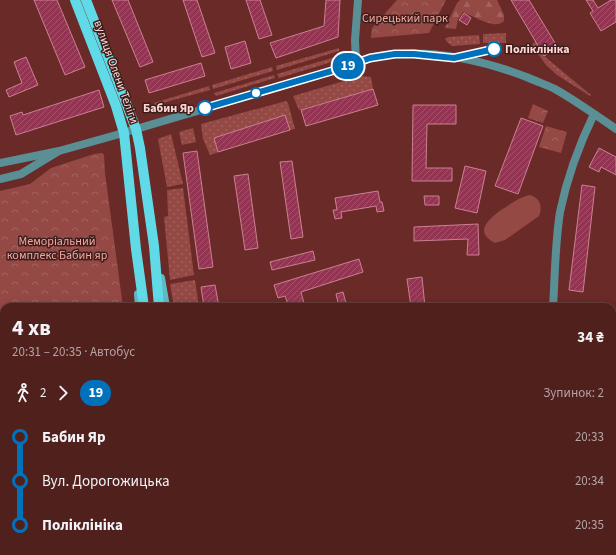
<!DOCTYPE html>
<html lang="uk">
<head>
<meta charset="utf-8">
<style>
  :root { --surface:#50201d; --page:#562826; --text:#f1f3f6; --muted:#b4a3a4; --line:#673e3b }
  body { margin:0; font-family:"Source Sans 3",sans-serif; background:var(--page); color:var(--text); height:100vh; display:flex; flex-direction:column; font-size:15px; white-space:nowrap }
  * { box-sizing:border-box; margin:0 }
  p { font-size:13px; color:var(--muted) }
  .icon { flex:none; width:22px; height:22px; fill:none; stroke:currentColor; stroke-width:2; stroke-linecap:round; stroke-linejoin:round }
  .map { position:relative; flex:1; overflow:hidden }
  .sheet { position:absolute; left:0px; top:303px; width:616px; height:252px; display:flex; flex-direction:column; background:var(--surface); border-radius:12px 12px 0 0; box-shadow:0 2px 10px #0003,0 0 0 1px var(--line) }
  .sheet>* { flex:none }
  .badge { padding:0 8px; border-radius:13px; font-size:14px; line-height:26px }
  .map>.badge { position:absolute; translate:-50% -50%; box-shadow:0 0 0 2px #fff }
  .legs { display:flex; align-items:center; gap:6px; height:44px; padding:0 12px; font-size:13px }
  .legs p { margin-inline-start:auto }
  .head { display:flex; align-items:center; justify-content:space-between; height:68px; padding:0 12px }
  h1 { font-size:22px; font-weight:700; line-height:30px }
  ul { padding:0 12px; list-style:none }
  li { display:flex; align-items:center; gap:14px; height:44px; font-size:15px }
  li i { display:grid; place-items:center; width:6px; height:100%; margin:0 5px; background:currentColor }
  li i::after { content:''; width:10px; height:10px; margin:-5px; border:3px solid; border-radius:50%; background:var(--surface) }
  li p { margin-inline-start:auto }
  li:first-child i { background:linear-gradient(#0000 50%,currentColor 0) }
  li:last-child i { background:linear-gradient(currentColor 50%,#0000 0) }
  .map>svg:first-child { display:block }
  .grass { fill:url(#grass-dots) }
  .forest { fill:url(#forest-firs) }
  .park { fill:url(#park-crowns) }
  .pitch { fill:#944945 }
  .building { fill:url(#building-hatch); stroke:#ca8192 }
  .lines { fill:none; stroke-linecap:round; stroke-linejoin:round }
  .primary-tunnel { stroke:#804441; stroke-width:10; stroke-dasharray:10 5; stroke-linecap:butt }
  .minor { stroke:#598f95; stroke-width:8 }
  .tertiary { stroke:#598f95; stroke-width:8 }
  .secondary { stroke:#5fbac3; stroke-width:8 }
  .primary { stroke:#61dae7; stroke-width:10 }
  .line-1-casing { stroke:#fff; stroke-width:9 }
  .line-1 { stroke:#0072bc; stroke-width:6 }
  .stop-1-dot { fill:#fff; stroke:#0072bc; stroke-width:2 }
  .labels { text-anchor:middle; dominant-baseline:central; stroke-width:3; stroke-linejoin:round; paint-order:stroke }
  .park-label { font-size:12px; fill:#f6a7a0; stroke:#3c1e1c }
  .stop-label { font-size:12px; font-weight:bold; fill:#ffd6d2; stroke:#3c1e1c; text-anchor:start }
  .street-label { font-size:12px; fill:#ffd6d2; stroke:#3c1e1c }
</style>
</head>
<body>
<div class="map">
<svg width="616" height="555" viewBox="0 0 616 555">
  <defs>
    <pattern id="grass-dots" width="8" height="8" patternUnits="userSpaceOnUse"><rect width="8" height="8" fill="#944945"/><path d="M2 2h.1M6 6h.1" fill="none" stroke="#a4625f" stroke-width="1.8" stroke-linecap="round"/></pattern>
    <pattern id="forest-firs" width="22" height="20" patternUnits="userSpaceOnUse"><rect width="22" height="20" fill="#944945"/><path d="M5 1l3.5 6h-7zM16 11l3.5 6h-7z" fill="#a4625f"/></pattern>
    <pattern id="park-crowns" width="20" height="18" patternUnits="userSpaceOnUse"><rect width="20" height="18" fill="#944945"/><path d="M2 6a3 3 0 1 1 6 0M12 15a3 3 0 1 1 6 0" fill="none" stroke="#a4625f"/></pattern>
    <pattern id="building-hatch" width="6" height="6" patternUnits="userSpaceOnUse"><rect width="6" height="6" fill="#933552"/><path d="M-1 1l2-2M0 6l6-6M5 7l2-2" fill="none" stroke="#a3526a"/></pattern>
  </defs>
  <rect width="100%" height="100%" fill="#6a2a27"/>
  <g class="grass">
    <polygon points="506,33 506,43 483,43 483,34"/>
    <polygon points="479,35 480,44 452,46 447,42 445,39 448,37"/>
    <polygon points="536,41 544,56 591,95 590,96 557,75 546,65 533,47 532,45"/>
    <polygon points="339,48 339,51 277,70 276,66"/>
    <polygon points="339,56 338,60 279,78 277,74"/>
    <polygon points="272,67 273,71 213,89 212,85"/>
    <polygon points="274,75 275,78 216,96 214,93"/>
    <polygon points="361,76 371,77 373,89 299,110 293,96"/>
    <polygon points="209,86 210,90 155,105 154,103"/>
    <polygon points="286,101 288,103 295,129 290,130 285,115 214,138 219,152 210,155 203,139 201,124"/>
    <polygon points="193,128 196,142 182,145 179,132"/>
    <polygon points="171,134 183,184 167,187 158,139"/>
    <polygon points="183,188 194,275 170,280 164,217 168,216 167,190"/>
    <polygon points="195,280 199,307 174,307 170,284"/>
    <polygon points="612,500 616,500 616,549 612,550"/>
  </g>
  <g class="forest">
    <path d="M460 0H497L504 15V21C502 22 500 24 498 24 490 26 470 15 463 12L458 19 456 29 445 28 457 3Z"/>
    <rect x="371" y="551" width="60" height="4"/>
  </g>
  <g class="park">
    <polygon points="397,0 446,0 429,33 371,38 372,28"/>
    <polygon points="533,104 548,111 543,123 528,118"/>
    <polygon points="546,126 567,132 561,153 539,147"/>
    <polygon points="102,153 104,155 105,173 123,307 4,307 4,537 0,538 0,191 30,184 51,168 94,154"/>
  </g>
  <path class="pitch" d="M530 195C540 198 543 206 539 216L505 240 495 243C473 232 489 219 501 210 511 204 519 197 530 195Z"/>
  <g class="building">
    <polygon points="34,0 57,0 85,67 65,75"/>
    <polygon points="112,0 128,0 153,62 140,67"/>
    <polygon points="183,0 197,0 215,53 202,57"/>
    <polygon points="246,0 260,0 272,35 259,39"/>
    <polygon points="326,0 340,0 338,37 276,58 270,43 324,26"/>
    <polygon points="511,0 529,0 558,48 544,56"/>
    <polygon points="586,0 593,0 598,8 611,0 616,0 616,22 601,31 590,13 593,11"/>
    <polygon points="464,13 471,18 467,25 459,20"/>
    <polygon points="245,41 251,63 231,69 225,47"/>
    <polygon points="26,57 38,85 9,97 6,90 22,83 14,62"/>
    <polygon points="201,63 205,76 149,93 145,80"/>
    <polygon points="373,89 378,105 306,126 301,110"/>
    <polygon points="99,90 104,107 16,135 10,116 22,112 23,115"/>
    <polygon points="413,105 456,105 456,124 427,124 426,168 452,168 452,181 412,181"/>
    <polygon points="285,115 290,130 218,152 214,138"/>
    <polygon points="521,118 543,126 518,194 495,186"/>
    <polygon points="599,148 616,157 616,175 601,167 599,172 589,167"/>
    <polygon points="197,151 213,267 199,269 183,153"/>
    <polygon points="292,161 303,237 291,239 280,162"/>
    <polygon points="465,166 486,171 477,213 455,208"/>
    <polygon points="248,174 258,248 245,250 234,176"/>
    <polygon points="582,185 595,187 583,292 569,290"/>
    <polygon points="378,191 380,202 382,202 384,211 377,212 376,206 341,212 342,218 335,219 333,210 337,210 335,198"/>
    <polygon points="424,196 439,196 439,205 425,205"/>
    <polygon points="478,224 479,255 467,255 468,239 414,241 414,227"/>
    <polygon points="313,251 315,260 272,270 270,262"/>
    <polygon points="359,259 363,272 301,292 305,307 289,307 285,296 278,298 274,285"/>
    <polygon points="422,277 425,307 411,307 407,279"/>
    <polygon points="215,285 219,307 204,307 201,287"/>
    <polygon points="343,292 347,307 339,307 336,294"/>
  </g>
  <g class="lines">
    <g class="primary-tunnel">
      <polyline points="179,551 180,555"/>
      <polyline points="190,551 190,555"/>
    </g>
    <g class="minor">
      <polyline points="356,63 355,40 358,0"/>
      <polyline points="0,179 21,174 57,152"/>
    </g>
    <g class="tertiary">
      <path d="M0 163 59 151 116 135 342 68C355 63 367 58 380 56 430 48 483 60 529 78 538 82 547 85 555 89 576 101 596 115 616 129"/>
      <path d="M553 307C555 276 555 243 560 212 567 178 579 145 594 114"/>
      <polyline points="572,551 573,555"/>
    </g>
    <g class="secondary">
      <polyline points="161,278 166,307"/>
      <polyline points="138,294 139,307"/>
      <polyline points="612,475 616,475"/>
      <polyline points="612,488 616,487"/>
      <polyline points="0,551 4,550"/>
      <polyline points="166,551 167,555"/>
      <polyline points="203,551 203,555"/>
      <polyline points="56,555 87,551"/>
    </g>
    <g class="primary">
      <polyline points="75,0 116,106 124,133 136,249 144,307"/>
      <polyline points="86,0 136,129 140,148 154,246 159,307"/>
    </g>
  </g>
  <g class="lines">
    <g class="line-1-casing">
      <polyline id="line-1" points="205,108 342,68 370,58 395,54 414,54 454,58 494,49"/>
    </g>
    <use href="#line-1" class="line-1"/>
  </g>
  <g class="stop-1-dot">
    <circle cx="494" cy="49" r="7"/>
    <circle cx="256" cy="93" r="5"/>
    <circle cx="205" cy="108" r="7"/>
  </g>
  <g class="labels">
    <g class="park-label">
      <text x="405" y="18">Сирецький парк</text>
      <text x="57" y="241">Меморіальний<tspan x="57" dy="14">комплекс Бабин яр</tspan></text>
    </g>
    <g class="stop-label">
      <text x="505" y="49">Поліклініка</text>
      <text x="194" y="108" text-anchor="end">Бабин Яр</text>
    </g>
    <g class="street-label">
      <text transform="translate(116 72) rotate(70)">вулиця Олени Теліги</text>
    </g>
  </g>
</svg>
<b class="badge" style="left:348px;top:66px;background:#0072bc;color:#fff">19</b>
<section class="sheet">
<div class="head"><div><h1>4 хв</h1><p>20:31 – 20:35 · Автобус</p></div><b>34 ₴</b></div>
<div class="legs"><svg class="icon" aria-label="walk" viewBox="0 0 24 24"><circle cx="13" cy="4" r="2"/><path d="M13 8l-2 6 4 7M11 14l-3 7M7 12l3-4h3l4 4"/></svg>2<svg class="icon" aria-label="forward" viewBox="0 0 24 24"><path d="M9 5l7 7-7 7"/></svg><b class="badge" style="background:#0072bc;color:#fff">19</b><p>Зупинок: 2</p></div>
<ul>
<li><i style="color:#0072bc"></i><b>Бабин Яр</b><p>20:33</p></li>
<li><i style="color:#0072bc"></i><span>Вул. Дорогожицька</span><p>20:34</p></li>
<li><i style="color:#0072bc"></i><b>Поліклініка</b><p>20:35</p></li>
</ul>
</section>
</div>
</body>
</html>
